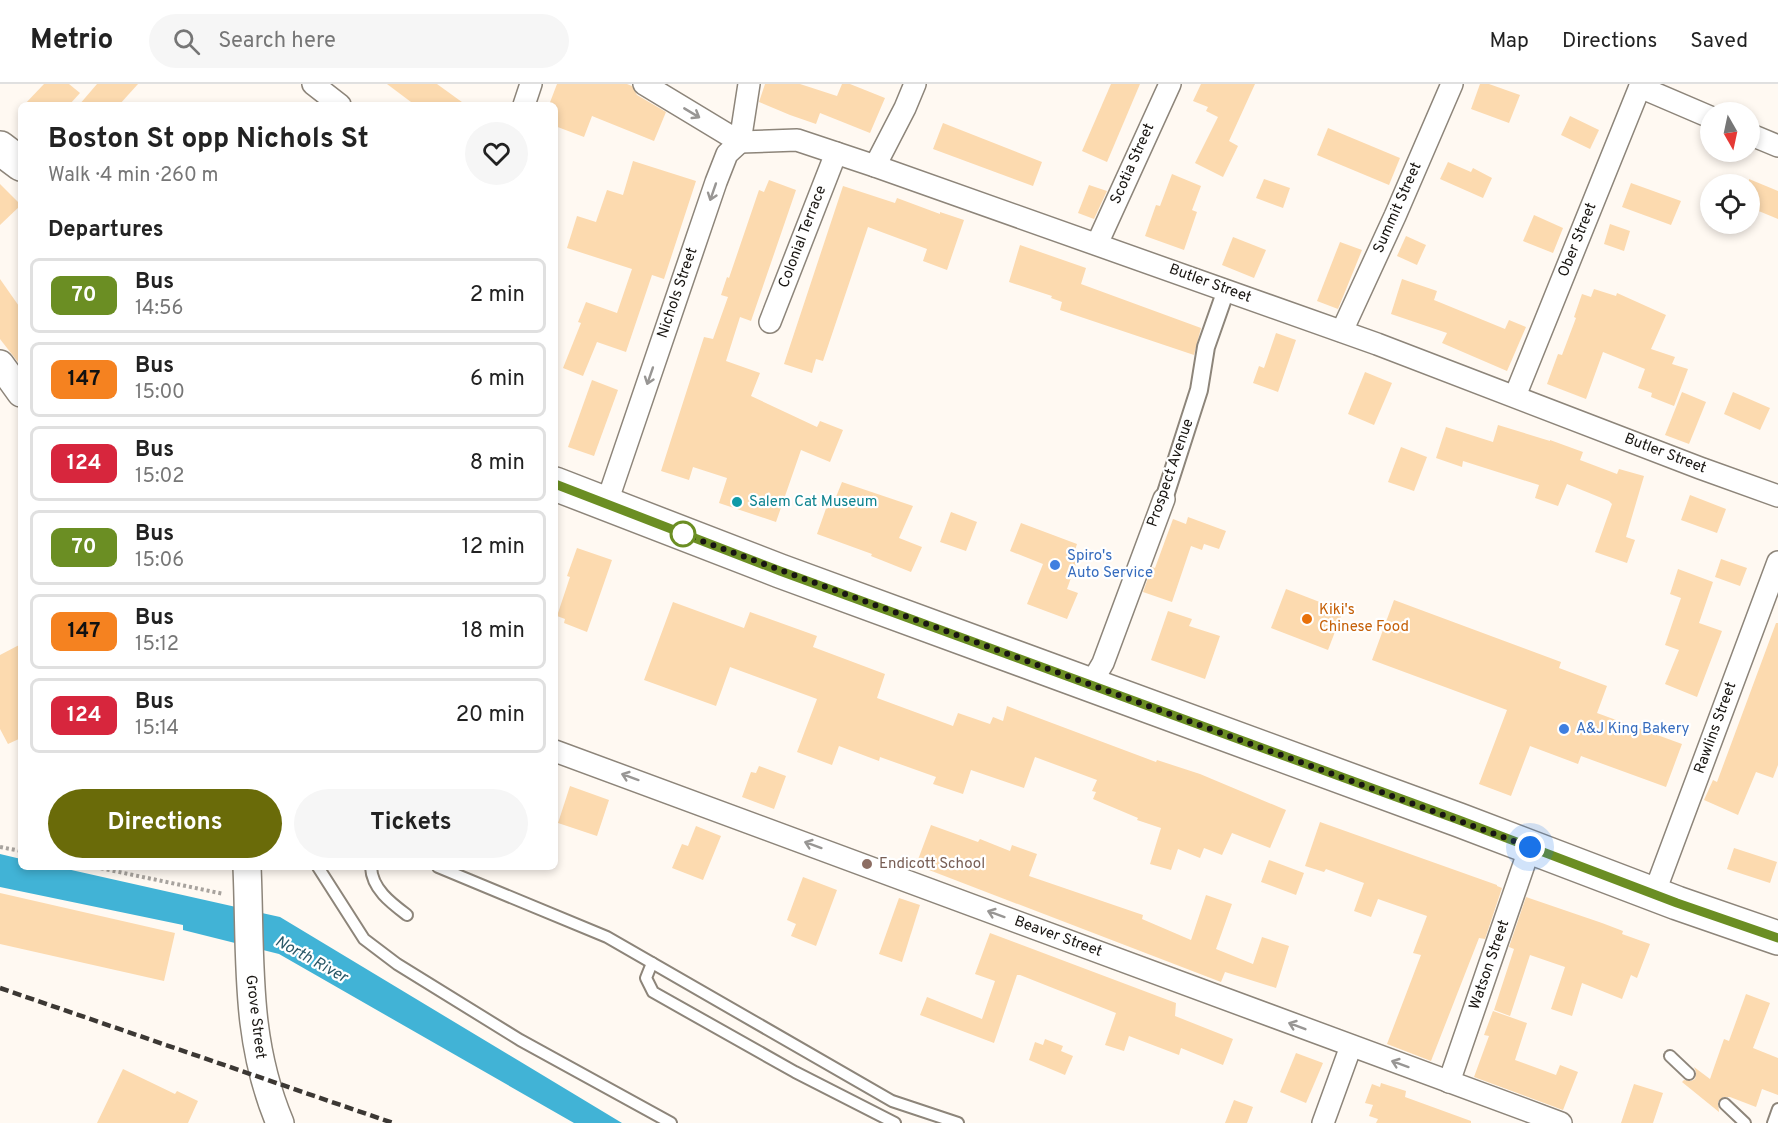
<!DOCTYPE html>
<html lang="en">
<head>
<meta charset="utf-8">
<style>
  :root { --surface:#fff; --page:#f6f6f6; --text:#222; --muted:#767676; --line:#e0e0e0; --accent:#6a6b09 }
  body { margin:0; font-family:Overpass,sans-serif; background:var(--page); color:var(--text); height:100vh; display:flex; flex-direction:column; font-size:22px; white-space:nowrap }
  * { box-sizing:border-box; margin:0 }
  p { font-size:20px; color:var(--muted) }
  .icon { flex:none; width:33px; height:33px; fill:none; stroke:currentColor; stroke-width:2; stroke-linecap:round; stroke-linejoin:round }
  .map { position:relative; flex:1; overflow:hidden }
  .side { position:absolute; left:18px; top:18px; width:540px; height:768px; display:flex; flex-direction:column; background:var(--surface); border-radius:9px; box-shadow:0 3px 9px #0003 }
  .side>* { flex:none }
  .badge { padding:0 12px; border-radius:9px; font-size:21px; line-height:39px }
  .needle { width:39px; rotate:171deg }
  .tools { position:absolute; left:1700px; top:18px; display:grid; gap:12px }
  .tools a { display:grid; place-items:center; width:60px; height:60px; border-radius:50%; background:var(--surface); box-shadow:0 3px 9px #0003; font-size:30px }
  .you { position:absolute; width:30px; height:30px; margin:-15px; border:4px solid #fff; border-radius:50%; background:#1a73e8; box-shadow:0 0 0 9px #1a73e833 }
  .map>.badge { position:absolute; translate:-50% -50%; box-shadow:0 0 0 3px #fff }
  h2 { padding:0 30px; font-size:22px; line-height:54px }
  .round { display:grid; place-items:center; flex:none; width:63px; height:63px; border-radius:32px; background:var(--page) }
  .summary { display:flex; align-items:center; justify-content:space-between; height:102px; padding:0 30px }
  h1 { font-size:28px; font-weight:700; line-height:45px }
  .primary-button { display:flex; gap:12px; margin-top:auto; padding:12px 30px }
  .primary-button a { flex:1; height:69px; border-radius:36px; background:var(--accent); color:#fff; font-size:24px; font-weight:700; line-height:69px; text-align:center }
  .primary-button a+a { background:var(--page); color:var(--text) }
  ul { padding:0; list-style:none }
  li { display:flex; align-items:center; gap:18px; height:75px; margin:0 12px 9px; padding:0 18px; border:3px solid var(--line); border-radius:9px }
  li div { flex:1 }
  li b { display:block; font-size:22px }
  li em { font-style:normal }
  li .badge { min-width:66px; font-weight:700; text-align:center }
  header { display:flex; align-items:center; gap:36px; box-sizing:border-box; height:84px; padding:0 30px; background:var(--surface); border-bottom:2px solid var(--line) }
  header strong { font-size:28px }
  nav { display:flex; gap:33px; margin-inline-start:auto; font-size:21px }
  .search { width:420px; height:54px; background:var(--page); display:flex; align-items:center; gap:15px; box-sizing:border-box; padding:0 21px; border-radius:33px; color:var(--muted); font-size:22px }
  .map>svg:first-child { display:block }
  .water { fill:#41b3d6 }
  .building { fill:#fcdaaf }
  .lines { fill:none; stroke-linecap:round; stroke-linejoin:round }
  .service-casing { stroke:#8d857a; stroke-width:14 }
  .pedestrian-casing { stroke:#8d857a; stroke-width:20 }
  .minor-casing { stroke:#8d857a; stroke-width:24 }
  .tertiary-casing { stroke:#8d857a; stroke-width:30 }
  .primary-casing { stroke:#8d857a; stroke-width:36 }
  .path { stroke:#a8a39e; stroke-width:4; stroke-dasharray:3 3; stroke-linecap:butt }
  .service { stroke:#fff; stroke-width:10 }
  .pedestrian { stroke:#fff; stroke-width:16 }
  .minor { stroke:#fff; stroke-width:21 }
  .tertiary { stroke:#fff; stroke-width:27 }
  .primary { stroke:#fff; stroke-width:33 }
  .rail { stroke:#3c3834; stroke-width:4.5; stroke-dasharray:9 4.5; stroke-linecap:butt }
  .oneway { stroke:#989694 }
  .line-casing { stroke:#fff; stroke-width:14 }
  .line { stroke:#6b8e23; stroke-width:9 }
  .walk { stroke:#191612; stroke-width:6; stroke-dasharray:0 10.8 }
  .culture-dot { fill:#0f9aa8; stroke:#fff; stroke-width:2 }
  .stop-dot { fill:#fff; stroke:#6b8e23; stroke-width:3 }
  .shop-dot { fill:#3f7fe0; stroke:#fff; stroke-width:2 }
  .food-dot { fill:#e8710a; stroke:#fff; stroke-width:2 }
  .education-dot { fill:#8d6e63; stroke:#fff; stroke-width:2 }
  .labels { text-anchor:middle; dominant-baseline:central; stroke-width:4.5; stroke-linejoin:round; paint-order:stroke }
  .street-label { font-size:15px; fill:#191612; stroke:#fff }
  .culture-label { font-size:15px; fill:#0d838f; stroke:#fff; text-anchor:start }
  .shop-label { font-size:15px; fill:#366cbe; stroke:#fff; text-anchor:start }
  .food-label { font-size:15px; fill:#c56008; stroke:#fff; text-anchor:start }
  .education-label { font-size:15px; fill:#785e54; stroke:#fff; text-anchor:start }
  .water-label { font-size:16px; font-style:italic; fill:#295868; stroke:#fff }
</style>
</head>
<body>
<header>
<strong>Metrio</strong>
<div class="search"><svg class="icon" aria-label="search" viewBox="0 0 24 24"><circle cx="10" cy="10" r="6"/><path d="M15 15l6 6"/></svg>Search here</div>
<nav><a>Map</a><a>Directions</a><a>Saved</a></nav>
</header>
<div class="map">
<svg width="1778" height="1039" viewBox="0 0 1778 1039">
  <rect width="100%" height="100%" fill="#fff9f2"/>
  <polygon class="water" points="0,770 21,775 21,783 58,783 280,833 622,1039 574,1039 279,870 183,846 183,841 0,803"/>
  <g class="building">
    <polygon points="44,0 69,0 80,9 69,21 24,21"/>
    <polygon points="97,0 138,0 119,21 79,21"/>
    <polygon points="387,0 437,0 466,21 415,21"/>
    <polygon points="557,0 627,0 632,2 637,11 666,28 654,57 592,32 584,53 555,42 555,21 549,21"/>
    <polygon points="765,0 800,0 837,12 842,0 850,0 885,14 870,49 820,29 816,40 790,31 759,18"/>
    <polygon points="1111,0 1140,0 1107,78 1082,67"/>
    <polygon points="1201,0 1255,0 1229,57 1238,62 1223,93 1195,79 1218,33 1206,27 1208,23 1193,17"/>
    <polygon points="1480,0 1489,0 1520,11 1509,39 1471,25"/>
    <polygon points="1570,32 1599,46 1590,65 1561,51"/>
    <polygon points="943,39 1042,78 1033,102 933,65"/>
    <polygon points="1328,44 1400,74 1389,101 1317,71"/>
    <polygon points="633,77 696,97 664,195 652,191 626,268 597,258 583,292 563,284 581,239 578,238 586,218 617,229 632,185 567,164 577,132 596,138 607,106 623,111"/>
    <polygon points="1448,78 1471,88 1473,84 1492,94 1483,114 1440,95"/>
    <polygon points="1172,90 1201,102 1192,126 1197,128 1184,166 1145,152 1156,121 1160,122"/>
    <polygon points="1264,95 1290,104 1283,124 1256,114"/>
    <polygon points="1749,95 1778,107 1778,135 1749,123"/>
    <polygon points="769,96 796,106 751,237 740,233 726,277 760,289 751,312 817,343 820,337 843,346 830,378 801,366 776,438 719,419 727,394 693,383 689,396 661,387 704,253 713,255 728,213 721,211 727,193 729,194 759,106 764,108"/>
    <polygon points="1631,99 1681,117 1671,141 1622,123"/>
    <polygon points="0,100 21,121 0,141"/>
    <polygon points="1089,101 1107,107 1094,135 1078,129"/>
    <polygon points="843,102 895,119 897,114 940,130 940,128 964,136 947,186 923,177 927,165 868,143 823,277 816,275 812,289 784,280"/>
    <polygon points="1534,131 1563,144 1553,169 1523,157"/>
    <polygon points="1610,140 1630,147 1624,167 1604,160"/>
    <polygon points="1406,152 1426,161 1417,181 1397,172"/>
    <polygon points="1233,153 1266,166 1254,194 1222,181"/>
    <polygon points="1340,158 1362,166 1338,225 1317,217"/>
    <polygon points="1020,161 1086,184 1081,200 1201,244 1194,271 1060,226 1062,218 1051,214 1052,212 1009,198"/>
    <polygon points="0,195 21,225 21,282 0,255"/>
    <polygon points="1402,195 1437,207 1434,216 1505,245 1509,236 1526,243 1507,287 1442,259 1447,249 1391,230"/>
    <polygon points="1594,205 1616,212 1617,209 1666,231 1651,265 1675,273 1672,280 1688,285 1674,322 1651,313 1652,309 1638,304 1645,285 1603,268 1586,315 1547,300 1558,270 1562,271 1576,234 1574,233 1582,210 1591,213"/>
    <polygon points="1276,249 1296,256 1278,308 1253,299 1259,282 1264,284"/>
    <polygon points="1365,288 1392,299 1374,341 1348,330"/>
    <polygon points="592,296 618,306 594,372 568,363"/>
    <polygon points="1682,308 1706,318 1689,360 1665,351"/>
    <polygon points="1733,308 1770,324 1760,346 1724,330"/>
    <polygon points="1498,341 1550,357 1550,356 1583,368 1580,376 1617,390 1619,385 1644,392 1626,453 1635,456 1627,479 1595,468 1612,420 1609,417 1567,400 1558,422 1535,414 1539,401 1463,377 1462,383 1436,374 1446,343 1493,358"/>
    <polygon points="1401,363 1427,373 1414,407 1388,398"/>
    <polygon points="842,398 913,422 899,454 922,463 911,488 871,472 872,470 817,450 829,416 834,418"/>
    <polygon points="1690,411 1726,425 1717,449 1681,436"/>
    <polygon points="951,428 977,438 966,467 940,458"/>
    <polygon points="1188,433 1226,447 1219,465 1204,460 1202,466 1191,462 1172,518 1143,508 1152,483 1155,484 1173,435 1186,440"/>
    <polygon points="1021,439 1077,460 1072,475 1077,477 1067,505 1078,509 1067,535 1027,520 1043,480 1010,467"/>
    <polygon points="577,464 612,476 587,548 564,539 565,535 557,532 570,493 567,492"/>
    <polygon points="1721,475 1747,484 1740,502 1715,493"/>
    <polygon points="1678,485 1713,498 1699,539 1722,547 1697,613 1665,600 1679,566 1665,561 1681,514 1670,510"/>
    <polygon points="1286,505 1343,527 1328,566 1271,544"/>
    <polygon points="1394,516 1561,578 1559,584 1607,602 1597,629 1682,660 1666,703 1581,672 1578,680 1530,662 1511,712 1479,700 1507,626 1372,576"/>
    <polygon points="673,518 744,544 750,528 817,552 813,563 885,590 877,614 953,642 958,629 990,640 993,633 1003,637 1007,622 1156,678 1157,676 1200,690 1286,726 1270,764 1232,749 1222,771 1204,764 1200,774 1178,765 1171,786 1150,780 1161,744 1137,736 1138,734 1093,715 1096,708 1092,707 1097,696 1035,673 1024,704 971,686 963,710 933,700 936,693 880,673 879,677 839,662 832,681 797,668 817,615 730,583 716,622 644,596"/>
    <polygon points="1168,527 1192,535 1189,542 1220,552 1205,595 1151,576"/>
    <polygon points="1776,539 1778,539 1778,681 1773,694 1756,688 1738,731 1704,716 1713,696 1717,698"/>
    <polygon points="21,560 21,654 8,660 0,645 0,571"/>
    <polygon points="759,682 786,692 774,725 742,713 751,688 756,689"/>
    <polygon points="570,702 609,716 597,752 558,739"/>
    <polygon points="1320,738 1497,801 1497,802 1502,804 1485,855 1479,854 1431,977 1387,960 1421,871 1413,869 1427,832 1378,815 1371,833 1354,827 1364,799 1326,785 1324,788 1305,782"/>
    <polygon points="931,741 978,758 980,755 1010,767 1012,761 1037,770 1029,792 1143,831 1142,835 1191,856 1206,811 1232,820 1216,865 1253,880 1262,853 1289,862 1276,904 1225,888 1221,898 916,781"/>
    <polygon points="696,742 721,752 703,796 672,784 682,760 688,762"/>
    <polygon points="1734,764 1777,778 1770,799 1727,785"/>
    <polygon points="1269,776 1304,789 1296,811 1261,798"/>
    <polygon points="803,793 837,806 816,862 791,852 796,840 787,836"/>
    <polygon points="0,809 175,849 164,897 0,860"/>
    <polygon points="1526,813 1602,839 1623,847 1622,850 1650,860 1637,894 1631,891 1622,915 1582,899 1572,932 1551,925 1565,883 1530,871 1510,932 1494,926 1514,865 1509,863"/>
    <polygon points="899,814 920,821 902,878 879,870"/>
    <polygon points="990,849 1176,919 1175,932 1233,955 1223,981 1181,964 1179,971 1129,952 1124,967 1105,961 1116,929 1020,891 1017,891 994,959 920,931 927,913 982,935 995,897 975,890"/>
    <polygon points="1746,910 1770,919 1753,964 1778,974 1778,1011 1762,1005 1756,1023 1730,1013 1723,1013 1718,1018 1719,1028 1682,998 1684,996 1691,997 1695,995 1696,988 1694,983 1710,995 1724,955 1729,957"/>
    <polygon points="1493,927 1527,939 1515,976 1556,991 1560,981 1578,988 1563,1026 1474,993 1489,952 1484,951"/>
    <polygon points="1045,955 1063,962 1061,967 1073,972 1065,991 1029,976 1035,958 1043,961"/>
    <polygon points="1296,969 1323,979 1306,1019 1280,1008"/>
    <polygon points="123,985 175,1010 177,1007 198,1017 188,1039 97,1039"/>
    <polygon points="1381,999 1406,1007 1405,1013 1471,1037 1471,1039 1376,1039 1378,1035 1369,1032 1373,1021 1365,1019 1372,1000 1380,1003"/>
    <polygon points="1634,1000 1663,1009 1653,1039 1621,1039"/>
    <polygon points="1234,1016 1253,1023 1247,1039 1225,1039"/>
  </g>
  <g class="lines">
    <g class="service-casing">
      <g id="service">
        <polyline points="318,783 364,855 397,880 520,956 671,1039"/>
        <path d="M371 783C372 805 391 819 407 831"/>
        <polyline points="438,783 607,853 892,1017 958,1039"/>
        <polyline points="652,879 646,894 653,908 795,988 895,1039"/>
        <polyline points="1670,972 1689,990"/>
        <polyline points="1725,1020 1745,1039"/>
        <polyline points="1773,1039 1778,1025"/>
      </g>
    </g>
    <g class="pedestrian-casing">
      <polyline id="pedestrian" points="1164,415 1199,306 1206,263 1226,206"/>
    </g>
    <g class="minor-casing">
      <g id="minor">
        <polyline points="313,0 340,21"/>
        <polyline points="644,0 740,58 797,56 875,82 1377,260 1700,384 1778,412"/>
        <polyline points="1640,3 1710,33"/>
        <polyline points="524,21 531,0"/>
        <polyline points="1749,50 1778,62"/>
        <polyline points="875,82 905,24 915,0"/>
        <polyline points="1097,160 1170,0"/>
        <polyline points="770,238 836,69"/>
        <polyline points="1342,247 1395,132 1452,0"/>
        <polyline points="1515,312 1641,0"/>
        <polyline points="606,421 716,98 727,70 740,58 749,0"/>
        <polyline points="1090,601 1103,579 1164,415"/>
        <polyline points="555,667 1561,1039"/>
        <polyline points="1654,810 1778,478"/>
        <polyline points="1449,998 1530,763"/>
        <polyline points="1323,1039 1351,962"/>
      </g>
    </g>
    <g class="tertiary-casing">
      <g id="tertiary">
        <polyline points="0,280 21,309"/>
        <path d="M247 783C251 873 244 954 280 1039"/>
      </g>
    </g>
    <g class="primary-casing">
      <g id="primary">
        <polyline points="0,64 21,80"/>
        <polyline points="555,400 780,487 1459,736 1677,819 1778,854"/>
      </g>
    </g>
    <g class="path">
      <polyline points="0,763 21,767"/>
      <polyline points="95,783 224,810"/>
    </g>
    <use href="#service" class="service"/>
    <use href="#pedestrian" class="pedestrian"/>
    <use href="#minor" class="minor"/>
    <use href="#tertiary" class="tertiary"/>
    <use href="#primary" class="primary"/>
    <polyline class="rail" points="0,904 393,1039"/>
  </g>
  <defs><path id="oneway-shaft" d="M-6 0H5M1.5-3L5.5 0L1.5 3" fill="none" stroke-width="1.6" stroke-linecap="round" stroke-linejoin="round" transform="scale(1.5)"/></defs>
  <g class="oneway">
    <use href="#oneway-shaft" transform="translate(692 29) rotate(31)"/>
    <use href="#oneway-shaft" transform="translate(713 108) rotate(109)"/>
    <use href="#oneway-shaft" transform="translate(650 292) rotate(109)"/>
    <use href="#oneway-shaft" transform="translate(630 693) rotate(-160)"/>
    <use href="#oneway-shaft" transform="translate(813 761) rotate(-160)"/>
    <use href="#oneway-shaft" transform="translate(996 830) rotate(-160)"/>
    <use href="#oneway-shaft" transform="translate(1297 942) rotate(-159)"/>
    <use href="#oneway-shaft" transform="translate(1400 980) rotate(-160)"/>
  </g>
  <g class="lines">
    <g class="line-casing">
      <polyline id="line" points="555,400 780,487 1459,736 1677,819 1778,854"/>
    </g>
    <use href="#line" class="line"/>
    <polyline class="walk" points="683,450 1530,763"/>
  </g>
  <circle class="culture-dot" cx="737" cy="418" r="6"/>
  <circle class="stop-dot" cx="683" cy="450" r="12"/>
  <g class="shop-dot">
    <circle cx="1055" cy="481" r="6"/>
    <circle cx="1564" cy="645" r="6"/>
  </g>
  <circle class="food-dot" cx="1307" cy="535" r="6"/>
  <circle class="education-dot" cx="867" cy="780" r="6"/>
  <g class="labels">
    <g class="street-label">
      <text transform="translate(1133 80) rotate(-66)">Scotia Street</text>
      <text transform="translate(1398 124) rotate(-66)">Summit Street</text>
      <text transform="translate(803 153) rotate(-69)">Colonial Terrace</text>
      <text transform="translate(1578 156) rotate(-68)">Ober Street</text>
      <text transform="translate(1210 200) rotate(20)">Butler Street</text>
      <text transform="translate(678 209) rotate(-71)">Nichols Street</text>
      <text transform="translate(1665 370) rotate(21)">Butler Street</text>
      <text transform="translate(1171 389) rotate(-71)">Prospect Avenue</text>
      <text transform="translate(1716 644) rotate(-70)">Rawlins Street</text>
      <text transform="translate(1058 853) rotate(20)">Beaver Street</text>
      <text transform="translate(1490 881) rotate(-71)">Watson Street</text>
      <text transform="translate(255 933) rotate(83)">Grove Street</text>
    </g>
    <g class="culture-label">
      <text x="749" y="418">Salem Cat Museum</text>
    </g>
    <g class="shop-label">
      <text x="1067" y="472">Spiro's<tspan x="1067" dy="17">Auto Service</tspan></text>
      <text x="1576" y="645">A&amp;J King Bakery</text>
    </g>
    <g class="food-label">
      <text x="1319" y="526">Kiki's<tspan x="1319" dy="17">Chinese Food</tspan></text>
    </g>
    <g class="education-label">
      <text x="879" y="780">Endicott School</text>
    </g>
    <g class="water-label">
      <text transform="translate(311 876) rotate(29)">North River</text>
    </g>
  </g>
</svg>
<div class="tools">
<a><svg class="needle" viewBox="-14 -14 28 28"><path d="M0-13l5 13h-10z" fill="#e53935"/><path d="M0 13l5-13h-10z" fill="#767676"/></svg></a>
<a><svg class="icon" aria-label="locate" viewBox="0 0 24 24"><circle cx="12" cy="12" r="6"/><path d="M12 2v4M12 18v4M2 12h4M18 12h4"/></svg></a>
</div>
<div class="you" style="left:1530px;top:763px"></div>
<section class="side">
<div class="summary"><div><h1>Boston St opp Nichols St</h1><p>Walk · 4 min · 260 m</p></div><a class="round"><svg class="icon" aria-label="heart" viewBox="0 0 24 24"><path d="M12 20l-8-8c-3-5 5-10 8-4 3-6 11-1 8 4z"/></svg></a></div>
<h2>Departures</h2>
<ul>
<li><span class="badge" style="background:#6b8e23;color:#fff">70</span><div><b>Bus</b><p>14:56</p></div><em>2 min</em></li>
<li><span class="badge" style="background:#f58220;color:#111">147</span><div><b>Bus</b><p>15:00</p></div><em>6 min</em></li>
<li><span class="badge" style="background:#d7263d;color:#fff">124</span><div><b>Bus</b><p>15:02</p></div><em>8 min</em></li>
<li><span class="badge" style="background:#6b8e23;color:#fff">70</span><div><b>Bus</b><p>15:06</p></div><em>12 min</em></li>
<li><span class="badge" style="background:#f58220;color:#111">147</span><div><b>Bus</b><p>15:12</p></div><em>18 min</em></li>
<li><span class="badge" style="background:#d7263d;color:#fff">124</span><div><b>Bus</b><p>15:14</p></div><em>20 min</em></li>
</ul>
<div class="primary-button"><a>Directions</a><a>Tickets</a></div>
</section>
</div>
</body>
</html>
